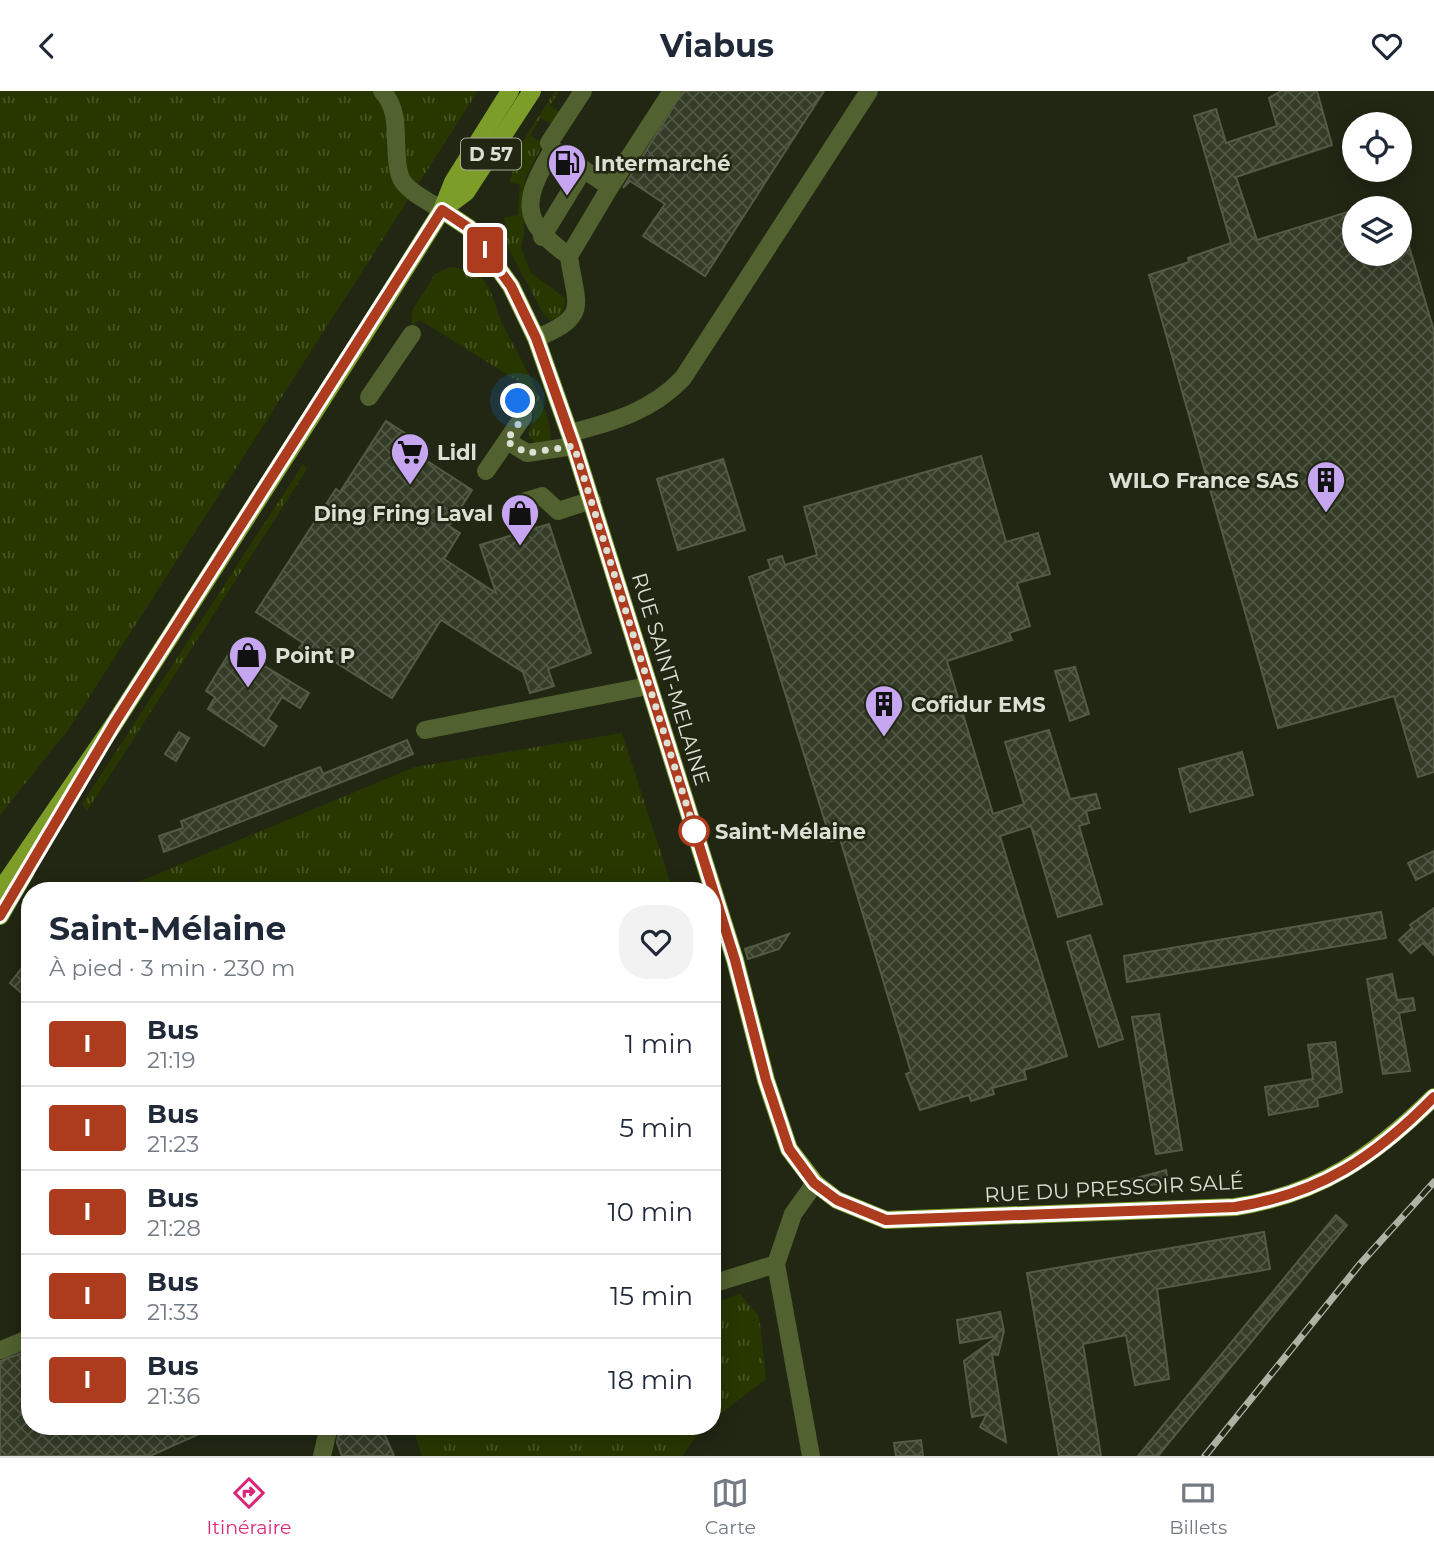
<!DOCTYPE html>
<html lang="fr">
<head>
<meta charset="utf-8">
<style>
  :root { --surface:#fff; --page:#f2f2f3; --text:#1f2937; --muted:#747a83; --line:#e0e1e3; --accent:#db2777 }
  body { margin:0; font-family:Montserrat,sans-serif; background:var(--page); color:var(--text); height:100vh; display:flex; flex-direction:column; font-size:26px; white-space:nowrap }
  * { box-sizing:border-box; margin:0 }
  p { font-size:23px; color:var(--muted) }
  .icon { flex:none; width:38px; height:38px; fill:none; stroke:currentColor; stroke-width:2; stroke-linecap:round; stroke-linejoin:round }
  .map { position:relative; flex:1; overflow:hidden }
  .drawer { position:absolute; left:21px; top:791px; width:700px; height:553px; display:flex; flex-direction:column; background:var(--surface); border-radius:28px; box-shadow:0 4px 18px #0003 }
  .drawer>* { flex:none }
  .badge { padding:0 14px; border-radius:5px; font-size:24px; line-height:46px }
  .controls { position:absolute; left:1342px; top:21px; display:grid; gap:14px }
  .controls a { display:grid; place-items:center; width:70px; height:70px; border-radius:50%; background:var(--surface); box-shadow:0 4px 18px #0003; font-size:35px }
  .you { position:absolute; width:35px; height:35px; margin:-18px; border:5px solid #fff; border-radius:50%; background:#1a73e8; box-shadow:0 0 0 10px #1a73e833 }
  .map>.badge { position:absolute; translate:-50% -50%; box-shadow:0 0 0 4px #fff }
  .round { display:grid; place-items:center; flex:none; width:74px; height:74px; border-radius:28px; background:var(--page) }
  .summary { display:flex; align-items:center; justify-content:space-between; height:119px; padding:0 28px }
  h1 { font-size:33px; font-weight:700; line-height:52px }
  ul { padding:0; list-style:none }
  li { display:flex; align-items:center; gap:21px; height:84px; padding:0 28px; border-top:2px solid var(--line) }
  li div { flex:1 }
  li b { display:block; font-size:26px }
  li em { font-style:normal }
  li .badge { min-width:77px; font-weight:700; text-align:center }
  header { display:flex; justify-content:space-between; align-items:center; height:91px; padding:0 28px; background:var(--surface); font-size:32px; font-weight:700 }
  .menu { display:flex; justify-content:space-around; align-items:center; height:98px; border-top:2px solid var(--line); background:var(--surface); font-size:19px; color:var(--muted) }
  .menu a { display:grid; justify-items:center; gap:4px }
  .menu .selected { color:var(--accent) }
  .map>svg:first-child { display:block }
  .grass { fill:url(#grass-tufts) }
  .building { fill:url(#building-cross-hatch); stroke:#535b44; stroke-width:2 }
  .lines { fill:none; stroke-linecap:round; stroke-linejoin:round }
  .minor { stroke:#51612f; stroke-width:18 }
  .major { stroke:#7d9d29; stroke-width:18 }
  .rail-casing { stroke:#aeb2a4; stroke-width:7 }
  .rail { stroke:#212713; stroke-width:4.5; stroke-dasharray:13; stroke-linecap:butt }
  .line-casing { stroke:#fff; stroke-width:16 }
  .line { stroke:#ad3c1e; stroke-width:10 }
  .walk { stroke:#dce0d4; stroke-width:7; stroke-dasharray:0 12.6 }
  .stop-dot { fill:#fff; stroke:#ad3c1e; stroke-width:3.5 }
  .labels { text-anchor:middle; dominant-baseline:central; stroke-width:5; stroke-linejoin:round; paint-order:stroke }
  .shield { fill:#212713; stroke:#a4a89a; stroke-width:2 }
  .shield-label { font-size:19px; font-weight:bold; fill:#dce0d4 }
  .poi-label { font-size:21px; font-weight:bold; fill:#dce0d4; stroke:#212713; text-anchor:start }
  .street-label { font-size:21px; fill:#dce0d4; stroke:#212713 }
  .stop-label { font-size:21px; font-weight:bold; fill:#dce0d4; stroke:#212713; text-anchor:start }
</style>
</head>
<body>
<header><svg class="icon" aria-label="back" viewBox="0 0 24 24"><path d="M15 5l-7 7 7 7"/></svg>Viabus<svg class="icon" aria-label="heart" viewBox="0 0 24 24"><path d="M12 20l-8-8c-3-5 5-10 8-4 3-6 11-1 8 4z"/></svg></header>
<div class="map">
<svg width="1434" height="1365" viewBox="0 0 1434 1365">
  <defs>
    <pattern id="grass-tufts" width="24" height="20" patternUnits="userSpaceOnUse" patternTransform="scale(1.75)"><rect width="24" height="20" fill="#283700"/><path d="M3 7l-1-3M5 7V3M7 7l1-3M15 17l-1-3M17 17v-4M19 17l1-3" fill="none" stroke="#475424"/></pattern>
    <pattern id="building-cross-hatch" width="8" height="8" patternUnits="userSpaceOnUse" patternTransform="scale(1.75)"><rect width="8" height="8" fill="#343b27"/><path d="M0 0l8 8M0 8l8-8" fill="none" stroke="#515745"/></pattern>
  </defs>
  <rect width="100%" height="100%" fill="#212713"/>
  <g class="grass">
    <polygon points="0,0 478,0 68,639 0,724"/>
    <path d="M555 0H559L550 15 560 21 552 33 541 27 530 44 543 53 525 87 524 142 521 157 531 182 565 207C566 218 561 227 550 229L544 224 508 157 504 126 518 124 520 93 510 92 518 58Z"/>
    <path d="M450 176C460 177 472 179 480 186 493 197 495 216 501 230 511 253 559 330 549 350L536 353C522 342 534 336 534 323L516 301 521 292 420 229 412 235V220L435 183Z"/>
    <polygon points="303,373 307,377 305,381 87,720 82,713"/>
    <polygon points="622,642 673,800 126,800 124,797 415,676"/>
    <polygon points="740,1203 759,1225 766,1288 712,1329 712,1213"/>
    <polygon points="412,1335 704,1335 682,1365 422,1365"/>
  </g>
  <g class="building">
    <polygon points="683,0 824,0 705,185 643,145 665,113 630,90 623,97"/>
    <polygon points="1281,0 1317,0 1332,54 1236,86 1257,149 1354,119 1354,163 1400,163 1400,135 1403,135 1434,240 1434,681 1418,686 1394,605 1278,637 1149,184 1189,171 1188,167 1231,152 1194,25 1216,18 1226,52 1277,35 1269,7"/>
    <polygon points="386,330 427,356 421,366 472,399 449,435 460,442 444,468 496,502 480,454 549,433 591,562 548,578 554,595 530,602 523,581 441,529 392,607 316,559 311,566 299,557 303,552 256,521 336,398 340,401"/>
    <polygon points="981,365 1006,451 1038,442 1050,483 1017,492 1030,535 1009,542 1012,549 947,570 993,723 1024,713 1005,651 1049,639 1070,708 1096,703 1100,717 1086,720 1089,732 1079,735 1102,813 1058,826 1031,735 1000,745 1067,965 1024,979 1026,988 992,997 994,1003 971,1010 969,1004 920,1019 906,983 911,981 840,748 831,750 749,486 771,478 768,469 782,465 785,474 817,464 804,416"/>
    <polygon points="723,368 745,439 678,459 657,388"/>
    <polygon points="233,556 309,602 300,617 282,606 268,628 277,635 264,655 208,618 215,606 206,600"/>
    <polygon points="1075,576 1089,623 1070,630 1055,580"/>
    <polygon points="179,641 189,647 176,670 165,663"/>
    <polygon points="407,649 413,663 164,761 159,745 183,737 181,730 320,676 323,683"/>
    <polygon points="1242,661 1253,704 1190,721 1179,678"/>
    <polygon points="1434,760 1434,780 1416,789 1408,772"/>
    <polygon points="1434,817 1434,864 1423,852 1411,862 1399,849 1412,837 1410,834"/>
    <polygon points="1381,821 1386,847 1127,891 1124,865"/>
    <polygon points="789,843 779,858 748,868 745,858"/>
    <polygon points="1090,844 1123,948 1099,956 1067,851"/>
    <polygon points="22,877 30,883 30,909 10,892"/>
    <polygon points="1392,883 1397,909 1413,907 1415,919 1399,922 1410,980 1383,983 1367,888"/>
    <polygon points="1159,923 1182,1059 1156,1063 1132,926"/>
    <polygon points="1335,951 1342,1001 1317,1007 1318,1015 1269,1024 1265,996 1313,988 1308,954"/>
    <polygon points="1166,1079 1168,1092 1131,1096 1129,1089"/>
    <polygon points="1336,1124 1347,1134 1158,1365 1138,1365"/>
    <polygon points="1264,1141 1270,1178 1157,1198 1169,1288 1135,1294 1126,1244 1083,1253 1101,1365 1059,1365 1027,1182"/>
    <polygon points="1000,1221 1004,1240 998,1264 992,1263 1006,1351 980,1336 987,1323 972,1326 964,1270 998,1245 960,1252 957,1229"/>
    <polygon points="30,1259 30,1335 217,1335 150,1365 0,1365 0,1270"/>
    <polygon points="360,1335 381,1335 394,1365 342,1365 337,1352 338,1345"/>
    <polygon points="921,1349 923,1365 896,1365 894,1352"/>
  </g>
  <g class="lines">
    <g class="minor">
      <path d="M382 0C404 23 391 58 400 85 405 100 430 111 442 119"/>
      <polyline points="610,96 672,0"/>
      <polyline points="542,146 583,79"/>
      <path d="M569 165C518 129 523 109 553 58L549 52 583 0"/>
      <path d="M536 247C592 225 575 213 569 165L610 96 553 58"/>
      <polyline points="369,306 412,243"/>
      <path d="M570 342C613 331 652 320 683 287L869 0"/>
      <polyline points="507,350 527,362 574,355"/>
      <polyline points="486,380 523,326 522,314 518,310"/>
      <polyline points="522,411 542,405 558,420 592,409"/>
      <polyline points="425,639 648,595"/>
      <polyline points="712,1193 776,1173"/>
      <polyline points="1,1259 30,1247"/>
      <polyline points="322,1365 329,1335"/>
      <polyline points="811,1365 776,1173 793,1123 815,1092"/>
    </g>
    <g class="major">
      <path d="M442 119 469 137 511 195 536 247 574 355 735 869 766 989 789 1058 815 1092 837 1109 886 1129 1235 1116C1320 1103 1374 1065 1434 1006"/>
      <polyline points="442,119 466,101 532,0"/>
      <polyline points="0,800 114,633 363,245 442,119 453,91 510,0"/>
      <polyline points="0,825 26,780"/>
    </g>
    <g class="rail-casing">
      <polyline id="rail" points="1205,1365 1360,1173 1434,1091"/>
    </g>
    <use href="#rail" class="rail"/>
  </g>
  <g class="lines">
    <g class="line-casing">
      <path id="line" d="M0 825 114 633 442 119 469 137 511 195 536 247 574 355 735 869 766 989 789 1058 814 1092 837 1109 886 1129 1235 1116C1320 1103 1375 1066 1434 1006"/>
    </g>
    <use href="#line" class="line"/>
    <path class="walk" d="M518 310C529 325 515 337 506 350L527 362 574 355 696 744 694 740"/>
  </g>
  <defs>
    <g id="fuel-pin" transform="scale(2.0125)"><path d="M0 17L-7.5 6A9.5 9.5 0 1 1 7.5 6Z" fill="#c6a6f0" stroke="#212713"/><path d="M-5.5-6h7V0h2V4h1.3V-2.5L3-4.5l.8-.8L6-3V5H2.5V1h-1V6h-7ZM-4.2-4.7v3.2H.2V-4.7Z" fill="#111"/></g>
    <g id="supermarket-pin" transform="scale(2.0125)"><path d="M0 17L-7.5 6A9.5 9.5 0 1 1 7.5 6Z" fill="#c6a6f0" stroke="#212713"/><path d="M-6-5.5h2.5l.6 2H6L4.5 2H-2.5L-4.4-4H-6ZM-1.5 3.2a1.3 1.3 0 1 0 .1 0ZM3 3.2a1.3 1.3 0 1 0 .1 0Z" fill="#111"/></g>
    <g id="building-pin" transform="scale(2.0125)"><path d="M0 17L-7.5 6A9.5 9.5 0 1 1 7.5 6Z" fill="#c6a6f0" stroke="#212713"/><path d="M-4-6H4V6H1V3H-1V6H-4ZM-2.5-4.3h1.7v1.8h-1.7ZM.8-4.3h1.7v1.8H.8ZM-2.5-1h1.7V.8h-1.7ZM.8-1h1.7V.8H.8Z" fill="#111"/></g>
    <g id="shop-pin" transform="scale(2.0125)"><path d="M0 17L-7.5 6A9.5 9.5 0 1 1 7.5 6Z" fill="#c6a6f0" stroke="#212713"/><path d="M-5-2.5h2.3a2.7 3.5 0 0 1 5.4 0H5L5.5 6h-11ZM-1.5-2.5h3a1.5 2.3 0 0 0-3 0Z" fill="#111"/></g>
  </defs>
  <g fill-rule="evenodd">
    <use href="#fuel-pin" x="567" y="72"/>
    <use href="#supermarket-pin" x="410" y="361"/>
    <use href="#building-pin" x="1326" y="389"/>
    <use href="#shop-pin" x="520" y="422"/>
    <use href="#shop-pin" x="248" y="564"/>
    <use href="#building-pin" x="884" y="613"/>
  </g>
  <circle class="stop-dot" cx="694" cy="740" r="14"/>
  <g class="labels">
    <rect class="shield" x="461" y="47.5" width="60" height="31" rx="5"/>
    <g class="shield-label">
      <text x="491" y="63">D 57</text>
    </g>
    <g class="poi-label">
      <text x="594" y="72">Intermarché</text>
      <text x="437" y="361">Lidl</text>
      <text x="1299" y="389" text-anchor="end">WILO France SAS</text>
      <text x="493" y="422" text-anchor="end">Ding Fring Laval</text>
      <text x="275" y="564">Point P</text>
      <text x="911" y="613">Cofidur EMS</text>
    </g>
    <g class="street-label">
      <text transform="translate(671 588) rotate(73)">RUE SAINT-MELAINE</text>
      <text transform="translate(1114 1097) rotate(-3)">RUE DU PRESSOIR SALÉ</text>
    </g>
    <g class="stop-label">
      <text x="715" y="740">Saint-Mélaine</text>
    </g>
  </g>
</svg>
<div class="controls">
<a><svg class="icon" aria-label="locate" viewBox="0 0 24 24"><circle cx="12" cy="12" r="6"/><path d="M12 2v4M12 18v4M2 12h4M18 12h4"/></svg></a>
<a><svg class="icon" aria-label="layers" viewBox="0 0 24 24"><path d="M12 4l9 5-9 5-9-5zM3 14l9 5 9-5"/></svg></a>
</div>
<div class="you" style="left:518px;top:310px"></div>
<b class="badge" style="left:485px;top:159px;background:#ad3c1e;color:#fff">I</b>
<section class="drawer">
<div class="summary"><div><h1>Saint-Mélaine</h1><p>À pied · 3 min · 230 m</p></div><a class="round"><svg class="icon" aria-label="heart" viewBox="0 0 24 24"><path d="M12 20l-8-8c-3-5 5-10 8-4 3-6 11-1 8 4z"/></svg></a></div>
<ul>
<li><span class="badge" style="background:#ad3c1e;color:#fff">I</span><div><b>Bus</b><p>21:19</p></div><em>1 min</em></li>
<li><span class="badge" style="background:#ad3c1e;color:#fff">I</span><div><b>Bus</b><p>21:23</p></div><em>5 min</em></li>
<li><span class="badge" style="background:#ad3c1e;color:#fff">I</span><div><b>Bus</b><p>21:28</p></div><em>10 min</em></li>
<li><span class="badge" style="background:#ad3c1e;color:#fff">I</span><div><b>Bus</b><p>21:33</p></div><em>15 min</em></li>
<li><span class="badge" style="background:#ad3c1e;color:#fff">I</span><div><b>Bus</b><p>21:36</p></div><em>18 min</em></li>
</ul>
</section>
</div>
<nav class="menu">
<a class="selected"><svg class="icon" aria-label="directions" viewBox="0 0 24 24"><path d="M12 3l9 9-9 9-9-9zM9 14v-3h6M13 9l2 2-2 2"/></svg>Itinéraire</a>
<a><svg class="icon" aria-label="map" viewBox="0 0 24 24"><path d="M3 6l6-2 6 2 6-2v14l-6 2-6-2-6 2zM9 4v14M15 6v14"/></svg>Carte</a>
<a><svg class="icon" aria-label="tickets" viewBox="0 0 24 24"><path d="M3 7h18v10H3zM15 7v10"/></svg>Billets</a>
</nav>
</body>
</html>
